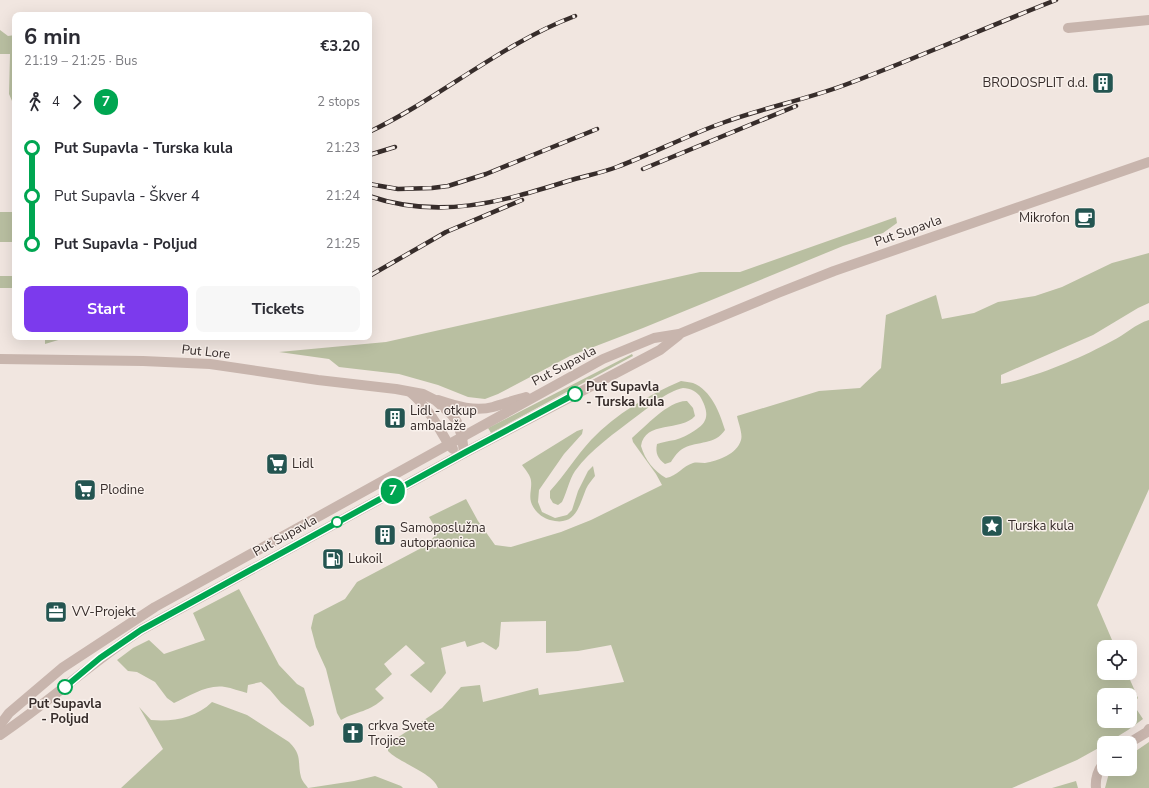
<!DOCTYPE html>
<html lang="en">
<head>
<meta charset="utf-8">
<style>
  :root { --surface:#fff; --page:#f7f7f7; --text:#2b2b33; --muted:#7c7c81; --accent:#7c3aed }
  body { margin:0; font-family:"Nunito Sans",sans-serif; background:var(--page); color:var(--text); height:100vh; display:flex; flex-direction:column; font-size:15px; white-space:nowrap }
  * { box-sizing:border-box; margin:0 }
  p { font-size:13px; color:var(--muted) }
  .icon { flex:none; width:22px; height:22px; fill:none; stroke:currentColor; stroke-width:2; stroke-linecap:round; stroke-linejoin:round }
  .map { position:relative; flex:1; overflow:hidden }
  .details { position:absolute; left:12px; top:12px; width:360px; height:328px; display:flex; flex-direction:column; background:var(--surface); border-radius:8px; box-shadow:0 4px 16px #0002 }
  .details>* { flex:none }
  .badge { padding:0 8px; border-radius:13px; font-size:14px; line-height:26px }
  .tools { position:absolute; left:1097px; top:640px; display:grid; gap:8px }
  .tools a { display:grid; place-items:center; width:40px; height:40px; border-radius:8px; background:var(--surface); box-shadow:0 4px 16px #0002; font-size:20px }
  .map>.badge { position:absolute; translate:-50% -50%; box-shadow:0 0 0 2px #fff }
  .legs { display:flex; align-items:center; gap:6px; height:44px; padding:0 12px; font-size:13px }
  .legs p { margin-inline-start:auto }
  .head { display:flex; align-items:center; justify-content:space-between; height:68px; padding:0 12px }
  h1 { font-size:22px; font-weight:700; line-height:30px }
  .button { display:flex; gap:8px; margin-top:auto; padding:8px 12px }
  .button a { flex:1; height:46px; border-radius:8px; background:var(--accent); color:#fff; font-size:16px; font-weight:700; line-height:46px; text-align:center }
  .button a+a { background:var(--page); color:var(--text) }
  ul { padding:0 12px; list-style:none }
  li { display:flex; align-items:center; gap:14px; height:48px; font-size:15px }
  li i { display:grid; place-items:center; width:6px; height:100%; margin:0 5px; background:currentColor }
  li i::after { content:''; width:10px; height:10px; margin:-5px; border:3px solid; border-radius:50%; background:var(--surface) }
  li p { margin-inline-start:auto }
  li:first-child i { background:linear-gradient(#0000 50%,currentColor 0) }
  li:last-child i { background:linear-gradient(currentColor 50%,#0000 0) }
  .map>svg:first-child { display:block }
  .green { fill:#b9bfa1; fill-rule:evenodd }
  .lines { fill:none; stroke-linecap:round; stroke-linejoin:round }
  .street { stroke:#c8b5ad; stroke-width:10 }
  .rail-casing { stroke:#372d2b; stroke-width:4.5 }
  .rail { stroke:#f9f1ec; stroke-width:3; stroke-dasharray:9; stroke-linecap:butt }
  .line-1-casing { stroke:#fff; stroke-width:9 }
  .line-1 { stroke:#00a651; stroke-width:6 }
  .stop-1-dot { fill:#fff; stroke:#00a651; stroke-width:2 }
  .labels { text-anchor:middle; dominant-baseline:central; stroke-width:3; stroke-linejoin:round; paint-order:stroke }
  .poi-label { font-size:13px; fill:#372d2b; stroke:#f9f1ec; text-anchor:start }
  .street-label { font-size:13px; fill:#372d2b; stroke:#f9f1ec }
  .stop-label { font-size:13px; font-weight:bold; fill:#372d2b; stroke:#f9f1ec; text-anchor:start }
</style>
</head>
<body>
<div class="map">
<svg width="1149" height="788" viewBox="0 0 1149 788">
  <rect width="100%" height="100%" fill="#f1e6e0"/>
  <g class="green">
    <polygon points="0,30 8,36 15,35 15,108 9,94 10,54 0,54"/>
    <rect x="0" y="212" width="15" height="30"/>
    <polygon points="896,217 897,223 883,233 843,246 643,328 570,356 498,394 485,399 468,397 438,385 399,374 339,367 329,359 279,352 386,342 700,272 740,272"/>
    <path d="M1149 253V303L1138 308 1093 335 1001 375V384C1036 377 1081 358 1112 341 1125 335 1135 324 1149 320V489L1097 605 1115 647H1104V673H1127L1138 698 1133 704 1143 719 1128 730 1107 743H1104V745L1077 760 1012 788H438C433 773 398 762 388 751V747L391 742 442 708 461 687 480 685 483 702 538 688 539 695 624 682 611 645 578 651 546 653V621L501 622 499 646 496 650 483 642 467 647 465 641 441 648 446 673 431 693 410 675 425 663 406 645 384 664 392 674 375 689 384 698C370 712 357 711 341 720L337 713 326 669 316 647 311 628 314 615 345 599 357 582 427 545 438 532 429 517 466 499 478 521 495 545 511 547 561 532 591 520 662 485 656 474 633 442 632 438C645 427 669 400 687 401L693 408 695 416C681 432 645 420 641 446 645 460 654 471 666 478 677 476 683 466 693 463 697 462 701 463 705 463 718 461 737 454 741 440 743 434 738 422 737 416L819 391 860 388 881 368 886 315 936 295 942 319 974 313 998 302 1035 296 1062 287 1112 263ZM1104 695H1130V721H1104Z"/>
    <rect x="0" y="276" width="15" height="12"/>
    <polygon points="45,337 73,337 73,338 65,338 45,344"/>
    <polygon points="632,354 633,356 491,433 488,428"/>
    <path d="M681 381C685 382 690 382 693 383 711 390 720 413 725 430 715 445 698 441 684 448 678 451 674 457 671 462L665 464C658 459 655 453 657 444 663 442 668 441 675 440 682 438 688 435 694 431 709 422 709 413 701 398 698 392 690 388 683 388 667 391 650 407 637 416 615 433 591 449 575 471 569 480 567 492 562 502L558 505 553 503 550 498V491C565 475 576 456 591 440 616 414 648 395 681 381Z"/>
    <path d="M583 429 582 434 564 454 539 490 538 502 542 512 555 518 567 515 572 510 578 491 588 471 593 466 595 476C592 480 588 484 586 489 579 506 576 527 550 520 542 518 534 511 531 502 529 495 532 488 531 481 531 476 525 469 522 465L577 431Z"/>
    <path d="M239 589 279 665 297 684 304 688 314 721V725L310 727 281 703 270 690 261 682 248 685 247 693C239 691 232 688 225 687 207 684 190 696 174 703L167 698 155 682 137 672 128 671 117 660 133 648 149 640 164 654 205 640 193 613Z"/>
    <path d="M212 702 247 715 289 742C303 756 297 762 301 777 302 781 306 785 308 788L354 781 375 776 401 786 403 788H121L163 749 139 707 151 720C173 722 196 718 212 702Z"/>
    <polygon points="1149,742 1149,788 1105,788 1109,773 1113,769 1130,769 1130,755"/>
    <polygon points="1076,781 1078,788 1052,788"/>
  </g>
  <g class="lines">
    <g class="street">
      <polyline points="1068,28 1149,20"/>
      <polyline points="0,359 143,361 210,364 318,380 396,389 423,394 435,400 452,415 457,422 462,437 464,453"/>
      <path d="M410 392C428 407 437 425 449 445L453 449"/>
      <path d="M438 400C456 406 475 412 493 407 504 404 514 400 526 397"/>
      <polyline points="0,725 9,713 62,668 155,607 603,359 654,338 679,334 778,293 834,271 1149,162"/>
      <path d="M0 735C49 702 92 662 141 630L464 453 660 350 679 335"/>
      <polyline points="1129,743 1147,732 1149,729"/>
      <path d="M1096 788C1095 779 1098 769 1104 763"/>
    </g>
    <g class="rail-casing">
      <g id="rail">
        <path d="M369 132C440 98 501 44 575 16"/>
        <polyline points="369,155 395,147"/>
        <polyline points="643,169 796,106"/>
        <polyline points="369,184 398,189 432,188 448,186 486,174 597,129"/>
        <path d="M369 196C439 220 501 202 568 181 585 176 601 173 617 167 654 153 688 135 725 122 766 107 809 99 850 83 919 57 987 27 1056 0"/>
        <polyline points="371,275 446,232 522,200"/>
      </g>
    </g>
    <use href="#rail" class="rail"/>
  </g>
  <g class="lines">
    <g class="line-1-casing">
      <polyline id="line-1" points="65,687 100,658 141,630 464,453 575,394"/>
    </g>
    <use href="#line-1" class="line-1"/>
  </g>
  <defs>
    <g id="building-square" transform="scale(1.15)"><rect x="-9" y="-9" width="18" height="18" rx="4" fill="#245551" stroke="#f9f1ec"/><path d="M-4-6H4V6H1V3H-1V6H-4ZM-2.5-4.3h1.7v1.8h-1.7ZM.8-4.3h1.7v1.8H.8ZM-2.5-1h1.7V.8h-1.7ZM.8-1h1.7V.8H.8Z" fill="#fff"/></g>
    <g id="cafe-square" transform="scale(1.15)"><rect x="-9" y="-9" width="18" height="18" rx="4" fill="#245551" stroke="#f9f1ec"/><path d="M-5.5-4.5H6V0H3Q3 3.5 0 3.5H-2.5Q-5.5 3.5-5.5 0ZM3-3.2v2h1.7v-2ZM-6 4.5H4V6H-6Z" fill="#fff"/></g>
    <g id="supermarket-square" transform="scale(1.15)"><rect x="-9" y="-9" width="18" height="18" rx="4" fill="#245551" stroke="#f9f1ec"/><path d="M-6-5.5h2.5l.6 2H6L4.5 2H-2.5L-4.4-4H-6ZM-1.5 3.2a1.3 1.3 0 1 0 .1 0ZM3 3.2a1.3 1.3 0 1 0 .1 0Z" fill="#fff"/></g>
    <g id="sight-square" transform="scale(1.15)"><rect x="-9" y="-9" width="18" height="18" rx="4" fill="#245551" stroke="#f9f1ec"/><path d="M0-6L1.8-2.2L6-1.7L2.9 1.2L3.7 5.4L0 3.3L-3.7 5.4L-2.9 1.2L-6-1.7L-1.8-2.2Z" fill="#fff"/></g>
    <g id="fuel-square" transform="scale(1.15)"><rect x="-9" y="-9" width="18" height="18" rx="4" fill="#245551" stroke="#f9f1ec"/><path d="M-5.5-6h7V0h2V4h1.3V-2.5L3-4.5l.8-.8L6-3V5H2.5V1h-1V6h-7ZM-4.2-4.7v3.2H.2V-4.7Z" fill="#fff"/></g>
    <g id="office-square" transform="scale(1.15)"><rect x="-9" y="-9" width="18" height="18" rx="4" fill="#245551" stroke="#f9f1ec"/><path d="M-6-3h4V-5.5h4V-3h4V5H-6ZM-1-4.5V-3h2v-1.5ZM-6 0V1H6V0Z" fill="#fff"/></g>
    <g id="church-square" transform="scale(1.15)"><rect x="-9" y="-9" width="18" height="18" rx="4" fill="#245551" stroke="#f9f1ec"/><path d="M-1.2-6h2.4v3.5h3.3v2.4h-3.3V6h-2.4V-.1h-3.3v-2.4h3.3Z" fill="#fff"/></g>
  </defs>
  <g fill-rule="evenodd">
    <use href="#building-square" x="1103" y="83"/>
    <use href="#cafe-square" x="1085" y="218"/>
    <use href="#building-square" x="395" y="418"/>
    <use href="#supermarket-square" x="277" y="464"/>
    <use href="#supermarket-square" x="85" y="490"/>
    <use href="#sight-square" x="992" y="526"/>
    <use href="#building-square" x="385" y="535"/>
    <use href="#fuel-square" x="333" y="559"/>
    <use href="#office-square" x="56" y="612"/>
    <use href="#church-square" x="353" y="733"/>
  </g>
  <g class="stop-1-dot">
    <circle cx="575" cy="394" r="7"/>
    <circle cx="337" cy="522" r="5"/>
    <circle cx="65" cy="687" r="7"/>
  </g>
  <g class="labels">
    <g class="poi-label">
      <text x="1088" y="83" text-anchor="end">BRODOSPLIT d.d.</text>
      <text x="1070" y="218" text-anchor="end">Mikrofon</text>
      <text x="410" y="411">Lidl - otkup<tspan x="410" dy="15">ambalaže</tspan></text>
      <text x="292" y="464">Lidl</text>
      <text x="100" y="490">Plodine</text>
      <text x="1008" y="526">Turska kula</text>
      <text x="400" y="528">Samoposlužna<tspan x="400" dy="15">autopraonica</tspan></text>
      <text x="348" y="559">Lukoil</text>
      <text x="72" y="612">VV-Projekt</text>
      <text x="368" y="726">crkva Svete<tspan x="368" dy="15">Trojice</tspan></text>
    </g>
    <g class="street-label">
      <text transform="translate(908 231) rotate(-19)">Put Supavla</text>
      <text transform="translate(206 352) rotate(6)">Put Lore</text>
      <text transform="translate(564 366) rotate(-28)">Put Supavla</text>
      <text transform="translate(285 536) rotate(-29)">Put Supavla</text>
    </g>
    <g class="stop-label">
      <text x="586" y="387">Put Supavla<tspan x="586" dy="15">- Turska kula</tspan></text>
      <text x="65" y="704" text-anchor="middle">Put Supavla<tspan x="65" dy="15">- Poljud</tspan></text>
    </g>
  </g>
</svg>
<div class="tools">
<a><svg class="icon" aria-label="locate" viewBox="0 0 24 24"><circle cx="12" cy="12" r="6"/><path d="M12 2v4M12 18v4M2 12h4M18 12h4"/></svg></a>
<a>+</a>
<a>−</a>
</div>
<b class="badge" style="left:393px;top:491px;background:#00a651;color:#fff">7</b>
<section class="details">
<div class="head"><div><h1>6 min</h1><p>21:19 – 21:25 · Bus</p></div><b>€3.20</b></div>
<div class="legs"><svg class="icon" aria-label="walk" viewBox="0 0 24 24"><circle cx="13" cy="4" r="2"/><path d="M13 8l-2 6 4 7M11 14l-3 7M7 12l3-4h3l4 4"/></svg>4<svg class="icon" aria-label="forward" viewBox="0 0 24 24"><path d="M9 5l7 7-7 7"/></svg><b class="badge" style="background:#00a651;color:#fff">7</b><p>2 stops</p></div>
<ul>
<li><i style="color:#00a651"></i><b>Put Supavla - Turska kula</b><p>21:23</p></li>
<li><i style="color:#00a651"></i><span>Put Supavla - Škver 4</span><p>21:24</p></li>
<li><i style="color:#00a651"></i><b>Put Supavla - Poljud</b><p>21:25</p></li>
</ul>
<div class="button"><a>Start</a><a>Tickets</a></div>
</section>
</div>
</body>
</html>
